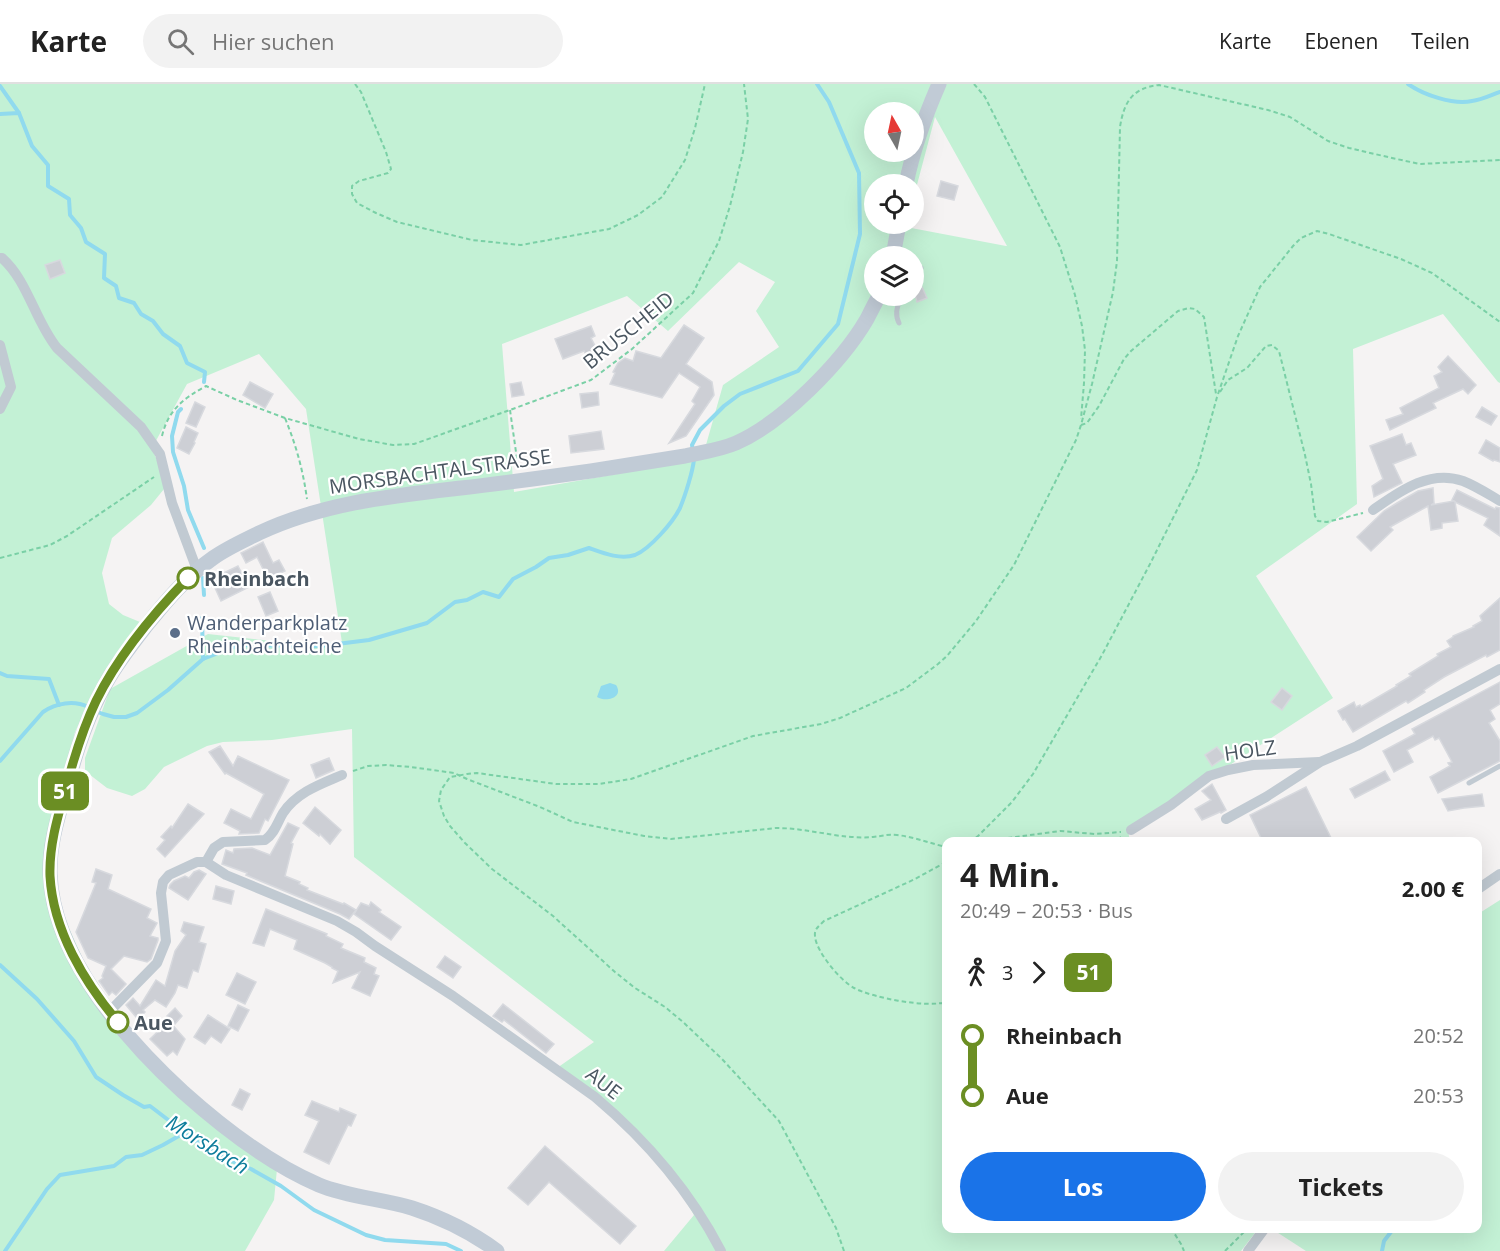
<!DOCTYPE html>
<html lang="de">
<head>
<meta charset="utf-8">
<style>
  :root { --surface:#fff; --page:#f2f2f2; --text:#222; --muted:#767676; --line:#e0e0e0; --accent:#1a73e8 }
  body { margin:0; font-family:"Open Sans",sans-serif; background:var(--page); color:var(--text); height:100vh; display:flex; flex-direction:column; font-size:22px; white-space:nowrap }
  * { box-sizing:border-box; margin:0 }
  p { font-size:20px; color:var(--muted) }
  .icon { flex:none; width:33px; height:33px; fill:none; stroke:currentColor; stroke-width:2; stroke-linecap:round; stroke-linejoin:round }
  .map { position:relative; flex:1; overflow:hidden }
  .sheet { position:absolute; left:942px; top:753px; width:540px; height:396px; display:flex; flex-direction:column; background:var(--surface); border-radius:12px; box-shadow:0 6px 24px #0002 }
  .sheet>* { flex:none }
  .badge { padding:0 12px; border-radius:9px; font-size:21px; line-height:39px }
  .needle { width:39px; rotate:351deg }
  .controls { position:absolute; left:864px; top:18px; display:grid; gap:12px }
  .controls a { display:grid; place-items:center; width:60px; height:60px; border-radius:50%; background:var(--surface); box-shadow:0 6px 24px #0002; font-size:30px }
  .map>.badge { position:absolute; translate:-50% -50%; box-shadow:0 0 0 3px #fff }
  .legs { display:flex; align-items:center; gap:9px; height:66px; padding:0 18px; font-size:20px }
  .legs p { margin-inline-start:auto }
  .overview { display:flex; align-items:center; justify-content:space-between; height:102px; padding:0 18px }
  h1 { font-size:33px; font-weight:700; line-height:45px }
  .action { display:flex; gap:12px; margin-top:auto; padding:12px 18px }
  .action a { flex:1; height:69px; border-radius:36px; background:var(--accent); color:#fff; font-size:24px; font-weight:700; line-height:69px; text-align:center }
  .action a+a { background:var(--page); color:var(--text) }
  ul { padding:0 18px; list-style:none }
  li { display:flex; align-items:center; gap:21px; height:60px; font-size:22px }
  li i { display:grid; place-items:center; width:9px; height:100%; margin:0 8px; background:currentColor }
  li i::after { content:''; width:15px; height:15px; margin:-8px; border:4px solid; border-radius:50%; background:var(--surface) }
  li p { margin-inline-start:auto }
  li:first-child i { background:linear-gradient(#0000 50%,currentColor 0) }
  li:last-child i { background:linear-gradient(currentColor 50%,#0000 0) }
  header { display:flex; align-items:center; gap:36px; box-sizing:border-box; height:84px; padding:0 30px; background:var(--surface); border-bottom:2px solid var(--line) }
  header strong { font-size:28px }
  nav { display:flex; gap:33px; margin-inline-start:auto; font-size:21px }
  .search { width:420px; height:54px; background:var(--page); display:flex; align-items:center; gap:15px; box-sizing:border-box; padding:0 21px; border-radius:33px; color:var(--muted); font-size:22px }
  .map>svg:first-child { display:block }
  .green { fill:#c3f1d5; fill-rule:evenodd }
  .water { fill:#90daee }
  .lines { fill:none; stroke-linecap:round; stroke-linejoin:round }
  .stream { stroke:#90daee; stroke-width:4 }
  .building { fill:#cdcfd5; stroke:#d7d9de; stroke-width:1.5 }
  .path { stroke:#7ad0a6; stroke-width:2; stroke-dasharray:4.5 3; stroke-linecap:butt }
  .lane { stroke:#c1cad2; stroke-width:5 }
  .street { stroke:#c1cad2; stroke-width:10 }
  .secondary { stroke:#c1cbd6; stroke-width:15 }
  .line-1-casing { stroke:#fff; stroke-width:14 }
  .line-1 { stroke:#6b8e23; stroke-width:9 }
  .stop-1-dot { fill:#fff; stroke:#6b8e23; stroke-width:3 }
  .service-dot { fill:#5c6f8a; stroke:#fff; stroke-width:2 }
  .labels { text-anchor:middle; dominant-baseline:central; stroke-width:4.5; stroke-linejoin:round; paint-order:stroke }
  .street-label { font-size:20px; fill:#4a5661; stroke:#fff }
  .stop-label { font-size:20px; font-weight:bold; fill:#4a5661; stroke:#fff; text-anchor:start }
  .service-label { font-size:20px; fill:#4e5e75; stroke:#fff; text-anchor:start }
  .water-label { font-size:21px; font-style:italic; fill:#0c7c9b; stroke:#fff }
</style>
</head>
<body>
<header>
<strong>Karte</strong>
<div class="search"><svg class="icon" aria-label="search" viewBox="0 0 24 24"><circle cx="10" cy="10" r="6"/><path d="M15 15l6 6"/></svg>Hier suchen</div>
<nav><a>Karte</a><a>Ebenen</a><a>Teilen</a></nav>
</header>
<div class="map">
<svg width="1500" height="1167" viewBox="0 0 1500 1167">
  <rect width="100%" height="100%" fill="#f5f3f3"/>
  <g class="green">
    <path d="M0 0H1500V299L1498 298 1443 230 1353 265 1357 420 1256 492 1333 614 1128 747 1130 757 946 758V1144L1258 1145 1241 1167H664L694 1131 657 1070 557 984 594 958 354 773 352 645 272 656 223 658 207 662 164 683 145 705 132 712 107 704 85 687V674L110 605 208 550 343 565 306 325 259 270 187 300 152 364 158 379 164 405 151 421 112 454 102 489 109 520 123 531 140 538 99 598 75 648 54 731 46 793 107 929 277 1085 274 1116 245 1167H0ZM874 28H914V68H874ZM935 33 1007 162H1006L906 143 907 140H874V100H914V112ZM874 172H914V212H874ZM739 178 775 198 756 227 779 263 723 301 702 375 514 408 502 260 627 212 668 247Z"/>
    <polygon points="1500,816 1500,1167 1306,1167 1272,1145 1478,1144 1478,830"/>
  </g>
  <path class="water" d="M610 599 616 601C624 613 607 619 597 613L601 602Z"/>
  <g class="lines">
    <g class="stream">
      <path d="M1408 0C1424 11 1453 21 1472 17 1482 16 1491 11 1500 8"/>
      <polyline points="0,2 19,29"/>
      <polyline points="0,30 19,29 32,62 48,81 48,102 69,115 70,131 81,144 86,158 105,170 104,194 116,202 119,214 134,219 141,230 153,237 163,250 180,262 187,279 205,288 204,298"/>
      <polyline points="181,325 178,328 172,352 173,368 184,402 188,426 204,464"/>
      <polyline points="693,367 692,361 700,346 724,322 740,310 798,287 838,240 860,150 859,89 829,18 817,0"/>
      <polyline points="203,494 204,511"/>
      <polyline points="202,534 203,575"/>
      <polyline points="0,589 7,592 49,595 59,621"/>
      <path d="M95 627 103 630 114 633H126L137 629 168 606 203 575 239 561 321 562 369 556 427 539 455 518 467 516 483 508 499 513 513 495 536 483 549 474 568 471 589 464C603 469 620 476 635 471 650 465 673 438 680 424 685 412 693 387 694 375"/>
      <path d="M0 677 43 628C56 619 74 616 88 623"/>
      <polyline points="0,881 37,915 74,957 96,993 123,1011 144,1023 150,1022 184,1048 187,1052 229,1076 251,1085 281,1102 314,1126 366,1151 385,1156 446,1160 461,1167"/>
      <polyline points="5,1167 47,1105 60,1091 114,1082 126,1073 142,1071 163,1061 184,1049"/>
      <polyline points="1382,1167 1384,1157 1394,1144"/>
    </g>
  </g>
  <g class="building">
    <polygon points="941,97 958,102 954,116 937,112"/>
    <polygon points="60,176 65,189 50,195 45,181"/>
    <polygon points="922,203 927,214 917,218 914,206"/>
    <polygon points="684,241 704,254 686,280 712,298 714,311 686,352 669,359 695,320 692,317 700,303 679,289 662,314 610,300 615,289 613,288 618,279 625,274 633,277 636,267 661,274"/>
    <polygon points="591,242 595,252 591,254 602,275 591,280 584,267 563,275 555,255"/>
    <polygon points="1448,272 1476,301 1468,310 1463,305 1433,319 1436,324 1390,346 1386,336 1403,330 1400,324 1439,304 1434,292 1442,288 1438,283"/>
    <polygon points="250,298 273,310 265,324 243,311"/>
    <polygon points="521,298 524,311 512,313 510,300"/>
    <polygon points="598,308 599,321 582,324 580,310"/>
    <polygon points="195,318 205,323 196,343 186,339"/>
    <polygon points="1482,323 1497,332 1491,341 1476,333"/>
    <polygon points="186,343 198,349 194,358 195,359 189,370 177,364"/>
    <polygon points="601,347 604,365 571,369 569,352"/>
    <polygon points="1402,350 1406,361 1411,359 1416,371 1393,380 1402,399 1374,413 1372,402 1383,395 1370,362"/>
    <polygon points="1486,356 1500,364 1500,378 1494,376 1493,377 1479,369"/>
    <polygon points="1433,404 1434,419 1431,421 1454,417 1452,416 1457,406 1495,425 1496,423 1500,424 1500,452 1484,441 1488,434 1455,418 1458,437 1442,439 1442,444 1431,446 1428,422 1390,443 1393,446 1371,467 1357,453 1384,427 1397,419 1418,407"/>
    <polygon points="263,458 273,479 279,476 285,487 268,495 257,473 246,479 241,469"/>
    <polygon points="238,482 249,503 221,517 211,495"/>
    <polygon points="270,508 278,527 266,532 258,513"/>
    <polygon points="1500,514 1500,566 1487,573 1486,571 1444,593 1424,606 1425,608 1408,619 1406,617 1353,648 1345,635 1343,636 1338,627 1354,618 1356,623 1360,621 1361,623 1397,602 1396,601 1411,592 1409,590 1438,572 1437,570 1451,563 1447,557 1453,553 1453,552 1474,543 1473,542 1482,537 1480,532"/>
    <polygon points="1500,598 1500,620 1490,626 1495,635 1489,639 1500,657 1500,677 1438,709 1430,693 1450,682 1448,679 1452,678 1439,654 1435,656 1433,652 1407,666 1413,678 1394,688 1383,667 1415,650 1412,645"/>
    <polygon points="1282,604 1292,612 1282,626 1271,618"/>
    <polygon points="220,662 233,682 238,672 289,696 268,737 265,735 259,749 239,750 240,747 224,739 231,725 251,735 264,710 226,689 225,690 209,668"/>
    <polygon points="1217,663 1225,673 1212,682 1205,671"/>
    <polygon points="329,674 334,686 316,694 311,681"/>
    <polygon points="1385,687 1390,696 1355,714 1350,705"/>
    <polygon points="1212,700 1226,726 1221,729 1220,728 1202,736 1195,725 1211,716 1202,707"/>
    <polygon points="1306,703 1333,758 1263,758 1250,731"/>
    <polygon points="1482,710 1484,722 1464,724 1448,727 1442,715"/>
    <polygon points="188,720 204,730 165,773 157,765 165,756 161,753 171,742 172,744"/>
    <polygon points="315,723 341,746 330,760 320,750 319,752 303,739"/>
    <polygon points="288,739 299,744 291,759 293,760 285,792 300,798 299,800 308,804 307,806 343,820 344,819 356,826 349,835 340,830 246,791 247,789 222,780 226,766 233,769 234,765 252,764 270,771"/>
    <polygon points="96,785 112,791 108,805 151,825 147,834 157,839 150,852 158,854 158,856 151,875 147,878 124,872 111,885 126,900 116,911 112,908 109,911 99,897 103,894 102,892 106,882 88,874 76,848 96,799 92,798"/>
    <polygon points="199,786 206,790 188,816 169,804 170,801 174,797 185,792 189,794 194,788"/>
    <polygon points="216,802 234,807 231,820 213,815"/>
    <polygon points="371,818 381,826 379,828 401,843 391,856 354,830 361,819 369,822"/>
    <polygon points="266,825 327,850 326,852 343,860 341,864 365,874 364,878 376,884 374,890 379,892 370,912 352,904 360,888 333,899 338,887 332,884 332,883 325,879 294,865 297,856 270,845 264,862 253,859"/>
    <polygon points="184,838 204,843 199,858 206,860 198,888 193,886 187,904 178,901 175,909 166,923 155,916 143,926 145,928 139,934 137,932 136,933 126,921 133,914 140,922 156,896 165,902 175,867 186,851 181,847"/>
    <polygon points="445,872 461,883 453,894 437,883"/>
    <polygon points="237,889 256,898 245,920 226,911"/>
    <polygon points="503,920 554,960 546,969 504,936 502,938 493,932"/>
    <polygon points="238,921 249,926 238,947 228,942"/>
    <polygon points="175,924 182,932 175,940 167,932"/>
    <polygon points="208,931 230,945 221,959 211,952 205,960 194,953"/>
    <polygon points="169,937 185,955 177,971 173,967 167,972 150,955"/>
    <polygon points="240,1005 250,1010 242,1026 232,1021"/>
    <polygon points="312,1017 339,1028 340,1024 356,1031 351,1042 348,1041 329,1080 304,1068 319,1037 305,1031"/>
    <polygon points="545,1062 636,1142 620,1160 549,1098 528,1121 508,1104"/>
  </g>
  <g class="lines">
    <g class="path">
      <polyline points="355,0 361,8 386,68 391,85 388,89 359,97 352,102 352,110 357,119 376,129 397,138 472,156 521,161 609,145 638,131 662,113 685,76 695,44 705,0"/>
      <polyline points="974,0 985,13 1060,163 1075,211 1082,242 1085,266 1084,299 1081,335"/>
      <polyline points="1220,308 1228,296 1247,284 1266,262 1272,261 1279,267 1305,371 1311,400 1315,432 1318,437 1327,438 1363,429"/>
      <polyline points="510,326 518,382"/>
      <path d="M285 334C296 361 303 386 307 415"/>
      <polyline points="1081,341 1087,339 1099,322 1124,275 1131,267 1178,227 1189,224 1195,225 1204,233 1216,310"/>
      <path d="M162 352C168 326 184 314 206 302L237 316 285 334 359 355 393 361 414 360 510 326 591 296 632 265 693 209 719 157 730 122 743 68 748 35 744 0"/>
      <polyline points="0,474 50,461 67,452 154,393"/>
      <path d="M353 687 368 682 386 681 411 683 454 689 467 695 540 723 573 738 644 752 671 755 776 744C798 744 819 749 841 752 851 753 863 754 873 753 883 752 886 750 897 751 914 753 929 759 946 763"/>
      <polyline points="970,758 978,752 1012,718 1033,690 1102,571 1150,480 1197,386 1217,313 1238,252 1260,203 1293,162 1301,154 1317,147 1329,150 1401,175 1432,189 1500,238"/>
      <polyline points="978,758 1060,747 1095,750 1121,748"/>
      <polyline points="1114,758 1121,753"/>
      <path d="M946 778 915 795 824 837C819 842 814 845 815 852 816 868 841 897 854 904 873 914 927 924 946 918"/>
      <polyline points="1171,1144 1181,1160 1184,1167"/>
      <path d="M844 1167 836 1144 825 1123 779 1037 722 975 683 938 665 923 635 904 615 888 553 832 492 785 465 759 450 742 444 732 439 717 441 706 450 693 467 690 477 689 556 700H599L631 695 753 652 821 640 840 634 906 604 938 580 947 572 976 537 1014 481 1076 356 1081 341 1092 300 1113 208 1117 177 1120 43C1124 18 1132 4 1159 1L1268 26 1290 33 1328 57 1349 64 1392 74 1420 80 1500 76"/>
      <polyline points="1225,1167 1248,1144"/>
    </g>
    <g class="lane">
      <polyline points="914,182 921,184"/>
      <path d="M899 239C894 229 898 222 901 212"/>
      <polyline points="1469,699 1500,682"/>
    </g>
    <g class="street">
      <path d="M0 174H2C28 197 35 237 57 264L141 343 160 370 172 419 197 486"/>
      <polyline points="0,261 11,303 0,325"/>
      <path d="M1373 426C1399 408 1429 385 1463 397 1476 402 1488 410 1500 417"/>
      <polyline points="1226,735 1266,713 1320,678 1357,662 1500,585"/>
      <polyline points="1131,746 1171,721 1209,692 1228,686 1253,681 1319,678"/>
      <path d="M206 778 214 764 223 758 265 756C275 749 277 739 283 729 297 708 321 700 342 691"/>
      <polyline points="1478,805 1500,790"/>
      <path d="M109 928 157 879 166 857 161 809 163 798 169 791 197 778H206L226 791 337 837 356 848 375 862 453 912 595 1013C646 1056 691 1109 721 1167"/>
      <polyline points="1248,1167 1265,1144"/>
    </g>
    <g class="secondary">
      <path d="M906 100C913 66 925 32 939 0"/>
      <polyline points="893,172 899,140"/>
      <path d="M497 1167C471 1148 443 1134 412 1124 382 1115 348 1113 319 1101 272 1081 221 1042 183 1008 125 955 53 872 50 790 49 761 58 733 66 705 76 668 87 632 106 599 117 579 132 560 146 542 166 517 186 493 213 474 227 464 243 457 259 449 323 419 391 412 461 404 505 399 548 393 591 387 622 382 654 377 685 372 702 368 720 366 736 359 782 339 842 278 867 235 871 227 875 219 879 212"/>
    </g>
  </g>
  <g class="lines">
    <g class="line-1-casing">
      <path id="line-1" d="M118 938C84 898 53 846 50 792 49 763 57 735 65 707 73 677 82 646 96 617 118 572 153 530 188 494"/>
    </g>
    <use href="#line-1" class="line-1"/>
  </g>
  <g class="stop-1-dot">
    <circle cx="188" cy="494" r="10"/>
    <circle cx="118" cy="938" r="10"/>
  </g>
  <circle class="service-dot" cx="175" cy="549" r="6"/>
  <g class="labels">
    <g class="street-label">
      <text transform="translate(628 246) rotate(-39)">BRUSCHEID</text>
      <text transform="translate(440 387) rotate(-8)">MORSBACHTALSTRASSE</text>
      <text transform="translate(1250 666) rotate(-8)">HOLZ</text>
      <text transform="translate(604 999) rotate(38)">AUE</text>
    </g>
    <g class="stop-label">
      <text x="204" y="494">Rheinbach</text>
      <text x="134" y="938">Aue</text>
    </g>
    <g class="service-label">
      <text x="187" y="538">Wanderparkplatz<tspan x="187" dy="23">Rheinbachteiche</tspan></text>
    </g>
    <g class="water-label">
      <text transform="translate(208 1060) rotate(32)">Morsbach</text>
    </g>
  </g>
</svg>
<div class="controls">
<a><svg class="needle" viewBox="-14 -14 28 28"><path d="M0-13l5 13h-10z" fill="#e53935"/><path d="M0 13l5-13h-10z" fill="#767676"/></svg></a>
<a><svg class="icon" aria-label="locate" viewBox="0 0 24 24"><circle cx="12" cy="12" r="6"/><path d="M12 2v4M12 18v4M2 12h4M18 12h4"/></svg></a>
<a><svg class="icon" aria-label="layers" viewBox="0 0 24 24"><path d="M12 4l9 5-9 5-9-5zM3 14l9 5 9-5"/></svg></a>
</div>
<b class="badge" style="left:65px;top:707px;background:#6b8e23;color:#fff">51</b>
<section class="sheet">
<div class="overview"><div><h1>4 Min.</h1><p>20:49 – 20:53 · Bus</p></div><b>2.00 €</b></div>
<div class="legs"><svg class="icon" aria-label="walk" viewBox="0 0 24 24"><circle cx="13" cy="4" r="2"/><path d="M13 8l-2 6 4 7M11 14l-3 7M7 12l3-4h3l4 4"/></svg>3<svg class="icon" aria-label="forward" viewBox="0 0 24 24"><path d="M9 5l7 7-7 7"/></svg><b class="badge" style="background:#6b8e23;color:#fff">51</b></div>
<ul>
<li><i style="color:#6b8e23"></i><b>Rheinbach</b><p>20:52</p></li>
<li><i style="color:#6b8e23"></i><b>Aue</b><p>20:53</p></li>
</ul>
<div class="action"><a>Los</a><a>Tickets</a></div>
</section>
</div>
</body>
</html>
